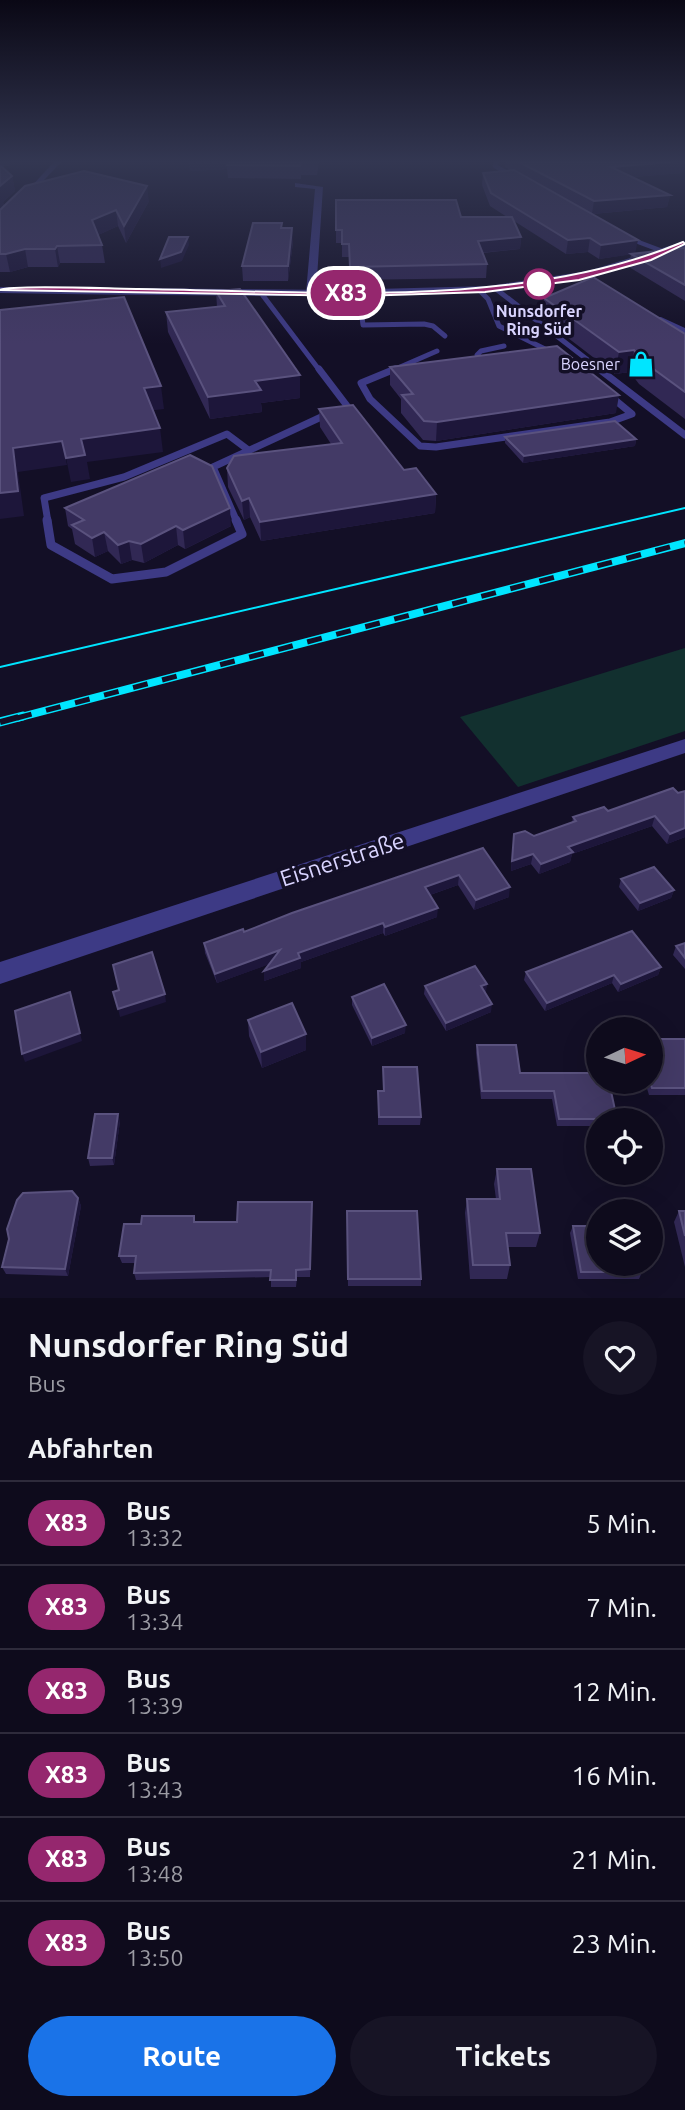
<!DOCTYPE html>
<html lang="de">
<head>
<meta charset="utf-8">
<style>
  :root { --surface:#0e0b1c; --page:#171425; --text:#f1f3f6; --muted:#9b9ba3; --line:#2e2b3b; --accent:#1a73e8 }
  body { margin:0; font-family:Ubuntu,sans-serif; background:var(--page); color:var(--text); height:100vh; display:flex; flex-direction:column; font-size:26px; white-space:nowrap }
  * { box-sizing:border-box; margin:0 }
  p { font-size:23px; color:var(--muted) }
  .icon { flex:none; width:38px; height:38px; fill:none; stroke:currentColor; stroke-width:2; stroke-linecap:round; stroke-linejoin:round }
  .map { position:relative; height:1298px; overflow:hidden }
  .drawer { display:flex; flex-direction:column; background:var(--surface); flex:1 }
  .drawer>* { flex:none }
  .badge { padding:0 14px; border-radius:23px; font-size:24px; line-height:46px }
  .needle { width:46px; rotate:86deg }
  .tools { position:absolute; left:586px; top:1017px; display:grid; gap:14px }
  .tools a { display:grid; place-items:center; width:77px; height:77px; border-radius:50%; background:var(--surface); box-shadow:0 7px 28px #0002,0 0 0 2px var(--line); font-size:35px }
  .map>.badge { position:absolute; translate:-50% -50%; box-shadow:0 0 0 4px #fff }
  h2 { padding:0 28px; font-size:26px; line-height:63px }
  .round { display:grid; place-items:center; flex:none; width:74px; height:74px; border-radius:37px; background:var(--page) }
  .summary { display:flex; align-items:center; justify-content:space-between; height:119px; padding:0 28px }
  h1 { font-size:33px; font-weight:600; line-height:52px }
  .primary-button { display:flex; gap:14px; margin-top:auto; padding:14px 28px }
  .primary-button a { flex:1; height:80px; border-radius:42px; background:var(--accent); color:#fff; font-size:28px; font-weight:600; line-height:80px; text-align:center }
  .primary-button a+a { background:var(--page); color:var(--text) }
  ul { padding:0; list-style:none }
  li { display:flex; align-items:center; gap:21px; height:84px; padding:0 28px; border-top:2px solid var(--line) }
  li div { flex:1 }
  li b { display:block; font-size:26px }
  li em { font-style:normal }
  li .badge { min-width:77px; font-weight:700; text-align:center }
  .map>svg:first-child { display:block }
  .green { fill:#12302f }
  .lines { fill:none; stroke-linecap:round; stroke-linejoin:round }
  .service-far3 { stroke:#3d3a85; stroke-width:4.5 }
  .service-far2 { stroke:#3d3a85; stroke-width:5 }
  .service-far1 { stroke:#3d3a85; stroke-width:7 }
  .service { stroke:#3d3a85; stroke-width:9 }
  .minor { fill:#3d3a85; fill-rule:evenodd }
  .tertiary { fill:#3d3a85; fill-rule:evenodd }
  .tram { stroke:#00e5ff; stroke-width:2 }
  .rail-far1-casing { stroke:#00e5ff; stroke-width:8 }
  .rail-casing { stroke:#00e5ff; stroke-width:9 }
  .rail-far1 { stroke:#130f26; stroke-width:5; stroke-dasharray:15; stroke-linecap:butt }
  .rail { stroke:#130f26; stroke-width:6; stroke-dasharray:19; stroke-linecap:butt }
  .wall { fill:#312854 }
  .shaded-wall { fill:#1d163a }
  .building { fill:#433a66; stroke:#5a527e; stroke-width:2 }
  .line { fill:#95276e; stroke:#fff; stroke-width:2 }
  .stop-dot { fill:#fff; stroke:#95276e; stroke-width:3.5 }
  .labels { text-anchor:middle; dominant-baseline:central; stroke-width:7; stroke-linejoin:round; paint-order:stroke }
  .far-stop-label { font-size:16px; font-weight:bold; fill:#d9d4ff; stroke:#130f26 }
  .far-poi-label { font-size:16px; fill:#d9d4ff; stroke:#130f26; text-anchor:end }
  .near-street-label { font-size:23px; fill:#d9d4ff; stroke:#130f26 }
</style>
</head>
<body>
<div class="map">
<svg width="685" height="1298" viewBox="0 0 685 1298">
  <rect width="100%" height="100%" fill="#130f26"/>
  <polygon class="green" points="685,648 685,731 518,787 460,717"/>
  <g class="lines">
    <g class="service-far3">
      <polyline points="496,162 495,166 514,177"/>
      <polyline points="625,237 665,252"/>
    </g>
    <g class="service-far2">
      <polyline points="496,289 602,371"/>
      <polyline points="479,290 488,299 499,326 555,354"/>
      <polyline points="261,293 320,371"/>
      <polyline points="359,293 363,325 424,324 433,326 445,336"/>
      <polyline points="482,365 477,355 481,351 504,346"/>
      <polyline points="391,371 437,351"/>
    </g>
    <g class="service-far1">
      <polyline points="319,369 354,415"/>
      <polyline points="395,369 361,383 370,399 420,446 436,447 610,422 632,414 609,395"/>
      <polyline points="599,369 685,435"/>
      <polyline points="48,522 44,498 124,477 227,434 247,449"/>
      <polyline points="237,522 213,467 332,412"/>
    </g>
    <polyline class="service" points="47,520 51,545 112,579 166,572 242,534 236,520"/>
    <g class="minor">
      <polygon points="54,162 61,162 0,227 0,220"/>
      <polygon points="295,183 323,187 316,293 311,296 306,293 315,189 295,187"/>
      <polygon points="653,317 661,317 685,328 685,335 653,321"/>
      <polygon points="685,739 685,753 0,984 0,962"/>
    </g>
    <path class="tertiary" d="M685 241V247C550 296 428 296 287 296 191 295 96 295 0 293V287L338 290 489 286 588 271Z"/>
    <polyline class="tram" points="0,667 685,508"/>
    <g class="rail-far1-casing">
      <polyline id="rail-far1" points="17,718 685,543"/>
    </g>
    <g class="rail-casing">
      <polyline id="rail" points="0,722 23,716"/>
    </g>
    <use href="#rail-far1" class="rail-far1"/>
    <use href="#rail" class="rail"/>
  </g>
  <g class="wall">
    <polygon points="0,162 10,162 10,166 2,166 12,176 15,191 3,202 4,206 149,201 126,243 118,226 98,235 102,245 105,263 60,263 58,267 28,267 10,272 0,272"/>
    <polygon points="189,162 319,162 317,175 301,175 301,179 228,178 227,169 190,171"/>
    <polygon points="506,162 685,162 682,173 633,177 670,195 667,207 593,214 635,254 685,248 685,301 629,267 631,254 599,259 588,252 566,254 514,221 521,237 520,249 483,253 487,264 486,278 350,280 349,257 342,257 342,243 336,243 336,200 461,217 507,217 490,206 482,185 483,173 512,171 505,167"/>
    <polygon points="282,223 282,228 293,242 288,281 243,281 242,266"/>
    <polygon points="216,291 300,375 300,398 261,403 262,412 210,419 168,332 166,312 217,307"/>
    <polygon points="544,298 685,334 685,419 639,384 630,372 615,374 542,318"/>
    <polygon points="390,367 616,413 436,441 423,440 401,413 401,399 390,385"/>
    <polygon points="319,409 436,494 435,513 261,541 250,517 244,520 228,487 227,468 331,444 320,427"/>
    <polygon points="505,437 636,439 635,446 523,463 505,443"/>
    <polygon points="65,508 231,526 185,549 178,545 144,563 132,560 121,564 108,551 95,557 75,544 72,529 68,526"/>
    <polygon points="685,791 685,837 667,844 652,826 572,854 570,862 539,874 531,864 511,871 514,834 534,836 572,823 573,817 608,811"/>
    <polygon points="483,848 509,897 474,910 458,885 430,895 437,917 385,936 383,933 301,962 301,968 264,981 269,964 217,983 205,953 204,943 244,932"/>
    <polygon points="621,879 674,890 671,898 638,911 619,887"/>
    <polygon points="685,943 685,969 673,955 676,946"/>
    <polygon points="661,967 658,975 618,992 612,983 545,1011 524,980 526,972"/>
    <polygon points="487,984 485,992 491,1012 446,1031 424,994 425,986"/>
    <polygon points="352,997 405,1033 372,1046 352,1005"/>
    <polygon points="248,1020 306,1034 306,1050 262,1068 249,1036"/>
    <polygon points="685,1039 685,1095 649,1095 645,1082 651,1082"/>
    <polygon points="477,1045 520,1073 617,1119 616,1120 598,1120 598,1126 557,1126 552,1099 481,1099 476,1053"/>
    <polygon points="383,1067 421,1117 420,1125 378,1125 378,1091 383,1091"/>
    <polygon points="120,1121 114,1165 90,1166 88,1158"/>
    <polygon points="497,1169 540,1233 536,1247 508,1247 510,1265 507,1279 470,1279 465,1213 467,1199 496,1199 494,1184"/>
    <polygon points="78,1198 81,1206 68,1276 6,1274 2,1267"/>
    <polygon points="312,1202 310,1277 297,1277 296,1287 271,1287 271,1277 136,1280 134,1273 135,1263 122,1263 119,1256 195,1222 237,1222"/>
    <polygon points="347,1211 421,1279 421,1286 348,1286"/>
    <polygon points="679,1211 685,1211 685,1267 674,1222"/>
    <polygon points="573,1226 642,1272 639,1279 578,1279 570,1233"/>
  </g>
  <g class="shaded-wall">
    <polygon points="189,162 231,162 227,165 227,169 190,171"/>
    <polygon points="671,162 684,162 682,173 609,179 611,167"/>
    <polygon points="12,176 15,191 3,202 5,211 0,217 0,186"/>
    <polygon points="147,186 149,201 126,243 124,226"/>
    <polygon points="670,195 667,207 592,214 594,201"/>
    <polygon points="116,210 118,226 94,237 92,220"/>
    <polygon points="292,228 293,242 288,281 288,266"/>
    <polygon points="188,237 189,245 182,261 161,268 160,259"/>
    <polygon points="521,237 520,249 477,253 478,241"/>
    <polygon points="590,238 588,252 566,254 568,240"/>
    <polygon points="638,240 635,254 599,259 601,245"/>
    <polygon points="57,246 60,263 58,267 55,249"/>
    <polygon points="25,249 28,267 10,272 6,254"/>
    <polygon points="634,350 630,372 615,374 619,352"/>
    <polygon points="300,375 300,398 261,403 262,412 210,419 208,397 255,381"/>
    <polygon points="161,386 164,409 147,411 144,388"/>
    <polygon points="619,395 616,413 436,441 437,422"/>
    <polygon points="160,428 163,452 87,462 90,479 71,482 66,458 81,439"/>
    <polygon points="636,439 635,446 523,463 524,456"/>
    <polygon points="62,441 67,465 18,472 24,516 0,519 0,493 13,448"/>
    <polygon points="436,494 435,513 261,541 260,522"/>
    <polygon points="249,498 250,517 244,520 242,501"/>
    <polygon points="230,508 231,526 185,549 183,530"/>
    <polygon points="176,526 178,545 144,563 141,544"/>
    <polygon points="104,532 108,551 95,557 92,538"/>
    <polygon points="129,541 132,560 121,564 118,545"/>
    <polygon points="655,816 652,826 572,854 570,862 539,874 541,864 568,847"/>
    <polygon points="685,828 685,837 667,844 670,834"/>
    <polygon points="533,854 531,864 511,871 512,861"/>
    <polygon points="459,875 458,885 424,897 425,887"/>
    <polygon points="510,887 509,897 474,910 476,900"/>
    <polygon points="674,890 671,898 638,911 640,903"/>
    <polygon points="438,908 437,917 385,936 385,927"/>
    <polygon points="383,923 383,933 301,962 301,968 264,981 264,971 298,953"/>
    <polygon points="280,950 281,960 217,983 215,974"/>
    <polygon points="661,967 658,975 618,992 621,984"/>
    <polygon points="614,975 612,983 545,1011 547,1003"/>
    <polygon points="487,984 486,992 480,994 481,986"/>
    <polygon points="70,992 82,1041 25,1062 22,1054"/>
    <polygon points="165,994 166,1002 120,1017 118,1009"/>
    <polygon points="492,1004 491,1012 446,1031 446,1023"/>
    <polygon points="406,1025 405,1033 372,1046 372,1038"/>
    <polygon points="306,1034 306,1050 262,1068 261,1052"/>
    <polygon points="118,1114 120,1121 114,1165 112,1158"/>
    <polygon points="78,1198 81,1206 68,1276 65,1269"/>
  </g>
  <g class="building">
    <polygon points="228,162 301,162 300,166 227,165"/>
    <polygon points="519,162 671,162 611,167 670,195 594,201"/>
    <polygon points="1,166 12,176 0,186 0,167"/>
    <polygon points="514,170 638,240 601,245 590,238 568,240 491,193 483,173"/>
    <polygon points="84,171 147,186 124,226 116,210 92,220 102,245 57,246 55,249 25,249 6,254 0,254 0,210 25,186"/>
    <polygon points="336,200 456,200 461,217 512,217 521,237 478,241 487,264 350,267 349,244 342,244 342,230 336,230"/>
    <polygon points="253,223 282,223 281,228 292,228 288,266 242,266"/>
    <polygon points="169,237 188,237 181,252 160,259"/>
    <polygon points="685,248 685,285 631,254"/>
    <polygon points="593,277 685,334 685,392 644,362 634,350 619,352 544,298"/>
    <polygon points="240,289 300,375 255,381 261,390 208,397 166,312 225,306 216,291"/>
    <polygon points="124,297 161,386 144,388 160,428 81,439 85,455 66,458 62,441 13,448 18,491 0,493 0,310"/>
    <polygon points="557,346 619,395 437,422 424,421 402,395 413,394 390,367"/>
    <polygon points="353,405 404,470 416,468 436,494 260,522 249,498 242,501 227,468 234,456 342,443 319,409"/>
    <polygon points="615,421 636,439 524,456 505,437"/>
    <polygon points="190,455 212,466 230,508 183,530 176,526 141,544 129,541 118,545 104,532 92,538 72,525 84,520 65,508"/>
    <polygon points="673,788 678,793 685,791 685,828 670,834 655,816 568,847 573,852 541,864 533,854 512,861 514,834 525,831 534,836 576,821 573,817 604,807 608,811"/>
    <polygon points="483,848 510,887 476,900 459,875 425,887 438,908 385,927 383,923 298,953 300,958 264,971 280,950 215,974 204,943 243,929 244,932 292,913"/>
    <polygon points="654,867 674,890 640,903 621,879"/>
    <polygon points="632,931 661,967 621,984 614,975 547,1003 526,972"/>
    <polygon points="685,943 685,958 676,946"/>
    <polygon points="152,952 165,994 118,1009 113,992 119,990 113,965"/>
    <polygon points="475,966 487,984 481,986 492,1004 446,1023 425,986"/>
    <polygon points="384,984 406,1025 372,1038 352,997"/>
    <polygon points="70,992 80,1033 22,1054 15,1011"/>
    <polygon points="292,1003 306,1034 261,1052 248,1020"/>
    <polygon points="651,1039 685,1039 685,1088 652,1088 650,1082 651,1082"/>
    <polygon points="477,1045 516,1045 520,1073 598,1073 598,1082 609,1082 617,1119 559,1119 554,1091 482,1091"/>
    <polygon points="383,1067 417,1067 421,1117 379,1117 378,1091 384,1091"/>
    <polygon points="95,1114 118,1114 112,1158 88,1158"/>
    <polygon points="497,1169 531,1169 540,1233 506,1233 510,1265 473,1265 467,1199 500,1199"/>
    <polygon points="72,1191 78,1198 65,1269 2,1267 9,1239 7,1229 17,1200 23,1193"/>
    <polygon points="238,1202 312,1202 310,1269 296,1270 296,1280 270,1280 271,1270 134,1273 136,1256 119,1256 124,1224 141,1224 142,1216 194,1216 194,1222 237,1222"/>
    <polygon points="347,1211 417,1211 421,1279 348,1279"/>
    <polygon points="679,1211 685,1211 685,1236"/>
    <polygon points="573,1226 598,1226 598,1264 640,1264 642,1272 581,1272"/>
  </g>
  <linearGradient id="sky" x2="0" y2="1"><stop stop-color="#0a0815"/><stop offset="0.47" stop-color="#333752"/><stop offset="1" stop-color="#333752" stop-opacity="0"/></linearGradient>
  <rect width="685" height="344" fill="url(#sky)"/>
  <path class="line" d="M683 242 685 244 651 260 579 280 485 292 359 296 0 290C9 284 115 289 138 289 312 291 521 310 683 242Z"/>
  <defs>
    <g id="shop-bare" transform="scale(2.1)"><path d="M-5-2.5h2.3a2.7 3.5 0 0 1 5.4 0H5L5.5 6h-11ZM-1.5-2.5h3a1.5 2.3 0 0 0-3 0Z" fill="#00e5ff" stroke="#130f26" stroke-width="2.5" paint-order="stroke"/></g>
  </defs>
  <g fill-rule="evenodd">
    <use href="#shop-bare" x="641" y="364"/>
  </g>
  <circle class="stop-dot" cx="539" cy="284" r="14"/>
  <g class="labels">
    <g class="far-stop-label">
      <text x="539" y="311">Nunsdorfer<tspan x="539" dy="18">Ring Süd</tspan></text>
    </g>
    <g class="far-poi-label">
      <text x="620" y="364">Boesner</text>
    </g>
    <g class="near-street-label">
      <text transform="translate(342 859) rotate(-18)">Eisnerstraße</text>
    </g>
  </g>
</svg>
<div class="tools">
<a><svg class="needle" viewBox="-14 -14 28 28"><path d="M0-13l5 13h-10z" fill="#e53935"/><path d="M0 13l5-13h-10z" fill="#9b9ba3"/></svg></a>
<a><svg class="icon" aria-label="locate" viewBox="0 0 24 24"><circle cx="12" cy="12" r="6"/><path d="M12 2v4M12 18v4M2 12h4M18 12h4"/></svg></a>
<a><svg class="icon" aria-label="layers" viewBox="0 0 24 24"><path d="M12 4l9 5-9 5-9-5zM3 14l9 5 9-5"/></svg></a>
</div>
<b class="badge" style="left:346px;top:293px;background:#95276e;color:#fff">X83</b>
</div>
<section class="drawer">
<div class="summary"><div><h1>Nunsdorfer Ring Süd</h1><p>Bus</p></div><a class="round"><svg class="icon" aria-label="heart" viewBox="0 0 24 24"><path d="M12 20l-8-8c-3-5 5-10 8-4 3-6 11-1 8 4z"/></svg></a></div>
<h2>Abfahrten</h2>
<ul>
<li><span class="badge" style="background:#95276e;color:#fff">X83</span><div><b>Bus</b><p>13:32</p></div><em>5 Min.</em></li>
<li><span class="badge" style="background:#95276e;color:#fff">X83</span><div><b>Bus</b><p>13:34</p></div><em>7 Min.</em></li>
<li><span class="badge" style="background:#95276e;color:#fff">X83</span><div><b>Bus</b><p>13:39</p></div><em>12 Min.</em></li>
<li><span class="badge" style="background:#95276e;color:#fff">X83</span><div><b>Bus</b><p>13:43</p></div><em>16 Min.</em></li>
<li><span class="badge" style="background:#95276e;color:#fff">X83</span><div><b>Bus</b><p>13:48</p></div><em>21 Min.</em></li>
<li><span class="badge" style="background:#95276e;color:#fff">X83</span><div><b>Bus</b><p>13:50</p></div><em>23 Min.</em></li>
</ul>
<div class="primary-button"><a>Route</a><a>Tickets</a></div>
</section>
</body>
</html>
